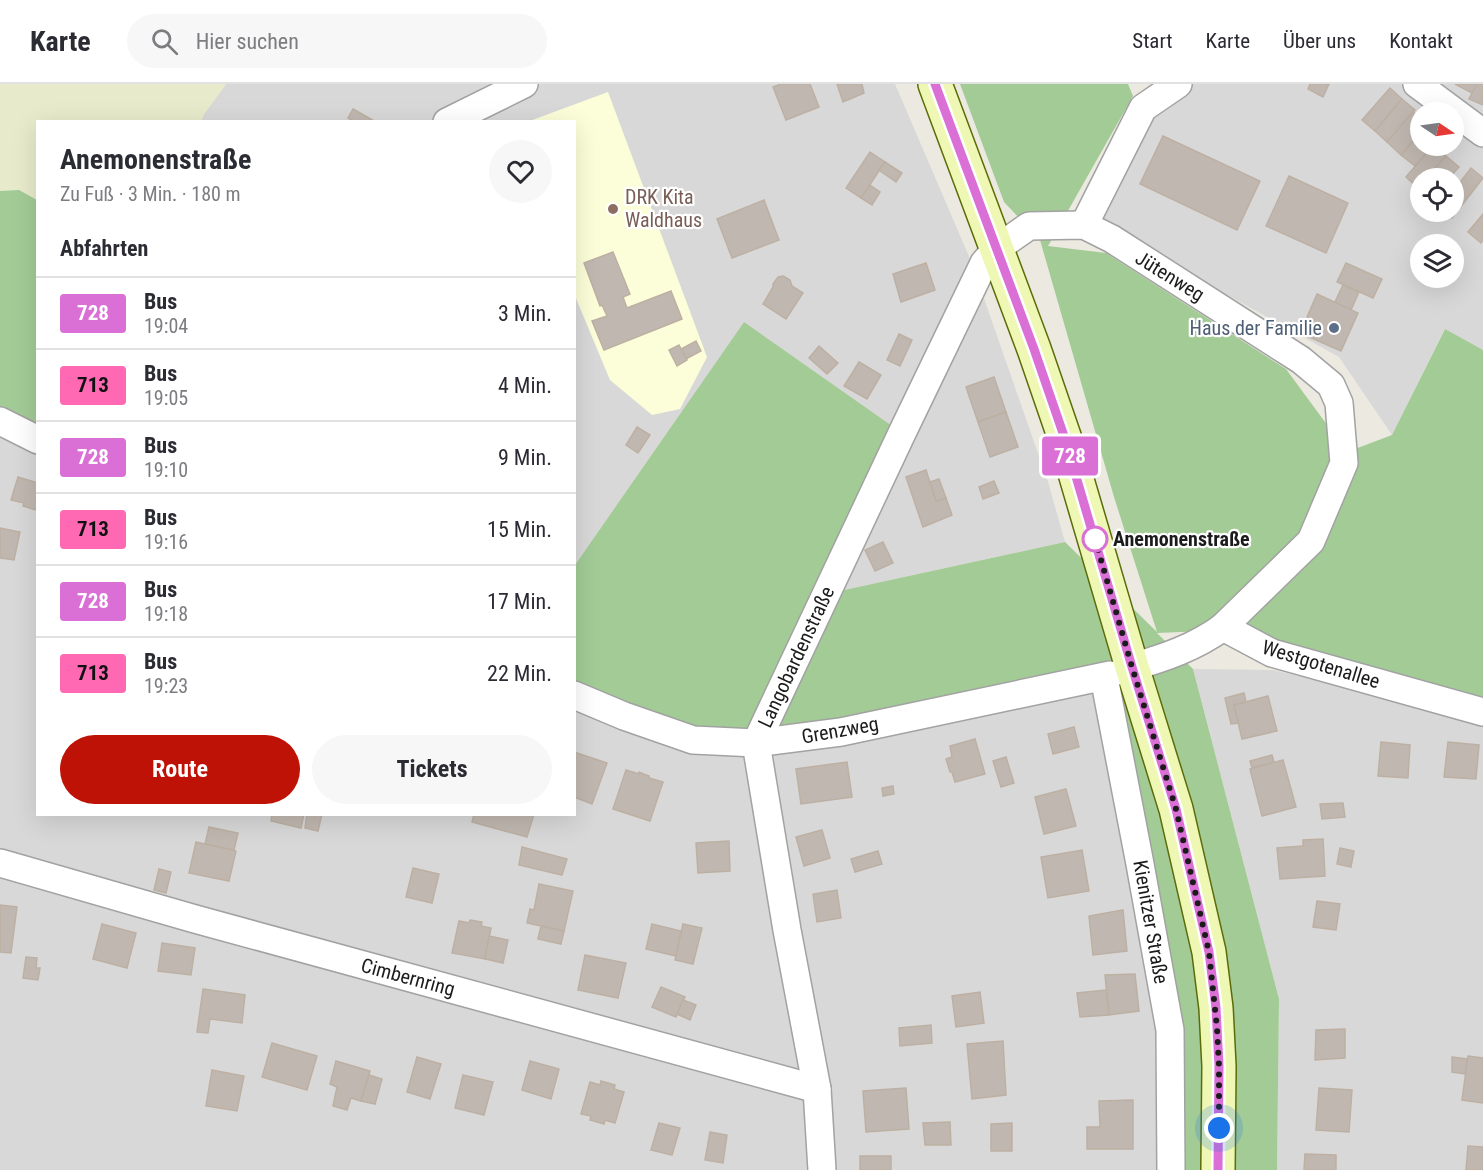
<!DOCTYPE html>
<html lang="de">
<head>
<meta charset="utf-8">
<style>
  :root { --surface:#fff; --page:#f7f7f7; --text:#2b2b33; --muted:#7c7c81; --line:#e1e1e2; --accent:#bf1206 }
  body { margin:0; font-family:"Roboto Condensed",sans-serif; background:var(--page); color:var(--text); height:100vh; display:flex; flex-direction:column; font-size:22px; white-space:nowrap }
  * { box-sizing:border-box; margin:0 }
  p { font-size:20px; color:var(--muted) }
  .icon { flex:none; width:33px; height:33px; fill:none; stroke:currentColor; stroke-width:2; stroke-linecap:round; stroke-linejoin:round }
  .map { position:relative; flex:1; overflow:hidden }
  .drawer { position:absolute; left:36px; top:36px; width:540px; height:696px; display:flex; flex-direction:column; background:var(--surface); border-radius:0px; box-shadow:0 6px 24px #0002 }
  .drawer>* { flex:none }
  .badge { padding:0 12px; border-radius:4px; font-size:21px; line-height:39px }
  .needle { width:39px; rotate:103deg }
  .tools { position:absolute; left:1410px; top:18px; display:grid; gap:12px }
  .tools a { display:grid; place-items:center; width:54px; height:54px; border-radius:50%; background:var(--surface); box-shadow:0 6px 24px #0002; font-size:30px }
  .you { position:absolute; width:30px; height:30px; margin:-15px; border:4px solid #fff; border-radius:50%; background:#1a73e8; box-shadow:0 0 0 9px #1a73e833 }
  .map>.badge { position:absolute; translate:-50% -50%; box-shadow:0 0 0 3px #fff }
  h2 { padding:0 24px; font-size:22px; line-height:54px }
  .round { display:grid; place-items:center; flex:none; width:63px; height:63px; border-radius:32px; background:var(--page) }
  .headline { display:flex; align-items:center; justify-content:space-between; height:102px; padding:0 24px }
  h1 { font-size:28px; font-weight:700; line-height:45px }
  .button { display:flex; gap:12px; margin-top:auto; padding:12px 24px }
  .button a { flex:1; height:69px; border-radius:36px; background:var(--accent); color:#fff; font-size:24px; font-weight:700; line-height:69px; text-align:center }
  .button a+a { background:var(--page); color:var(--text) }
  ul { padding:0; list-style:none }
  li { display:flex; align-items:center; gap:18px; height:72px; padding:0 24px; border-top:2px solid var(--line) }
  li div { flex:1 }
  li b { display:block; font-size:22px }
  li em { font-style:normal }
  li .badge { min-width:66px; font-weight:700; text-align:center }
  header { display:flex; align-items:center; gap:36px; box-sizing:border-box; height:84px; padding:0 30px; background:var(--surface); border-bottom:2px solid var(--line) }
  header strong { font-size:28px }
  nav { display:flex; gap:33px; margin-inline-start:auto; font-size:21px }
  .search { width:420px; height:54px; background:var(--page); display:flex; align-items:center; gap:15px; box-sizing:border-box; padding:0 21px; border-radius:33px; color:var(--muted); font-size:22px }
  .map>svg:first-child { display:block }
  .residential { fill:#d9d8d8; fill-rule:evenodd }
  .education { fill:#fbfed8 }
  .farmland { fill:#e7ebcb }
  .forest { fill:#a2cb96 }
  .building { fill:#c0b8b0; stroke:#bdb0a3; stroke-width:1.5 }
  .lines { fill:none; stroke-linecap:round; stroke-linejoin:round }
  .street-casing { stroke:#a2a2a2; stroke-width:30 }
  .secondary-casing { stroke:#5b6c08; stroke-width:36 }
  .street { stroke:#fff; stroke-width:27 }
  .secondary { stroke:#eff7b4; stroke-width:33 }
  .line-casing { stroke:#fff; stroke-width:14 }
  .line { stroke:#da70d6; stroke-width:9 }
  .walk { stroke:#1b1b1b; stroke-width:6; stroke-dasharray:0 10.8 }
  .education-dot { fill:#8d6e63; stroke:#fff; stroke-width:2 }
  .service-dot { fill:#5c6f8a; stroke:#fff; stroke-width:2 }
  .stop-dot { fill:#fff; stroke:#da70d6; stroke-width:3 }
  .labels { text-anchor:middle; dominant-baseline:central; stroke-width:4.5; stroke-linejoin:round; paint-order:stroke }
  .education-label { font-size:20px; fill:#785e54; stroke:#fff; text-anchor:start }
  .street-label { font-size:20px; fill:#1b1b1b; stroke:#fff }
  .service-label { font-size:20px; fill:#4e5e75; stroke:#fff; text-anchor:end }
  .stop-label { font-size:20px; font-weight:bold; fill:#1b1b1b; stroke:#fff; text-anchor:start }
</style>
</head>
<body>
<header>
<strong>Karte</strong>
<div class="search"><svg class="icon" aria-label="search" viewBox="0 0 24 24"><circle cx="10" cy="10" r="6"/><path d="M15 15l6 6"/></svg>Hier suchen</div>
<nav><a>Start</a><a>Karte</a><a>Über uns</a><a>Kontakt</a></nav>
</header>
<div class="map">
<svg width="1483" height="1086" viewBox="0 0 1483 1086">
  <rect width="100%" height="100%" fill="#ece9e0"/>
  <g class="residential">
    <polygon points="226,0 895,0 971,177 1048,398 1065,458 826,510 744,238 575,481 574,38 201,38 204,30"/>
    <path d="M1163 0H1483V266L1444 246 1392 351 1339 273 1092 136ZM1420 28H1454V62H1420ZM1420 94H1454V128H1420ZM1420 160H1454V194H1420Z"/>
    <polygon points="0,337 37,356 38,730 574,730 575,611 1104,593 1140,780 1171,1086 0,1086"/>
    <polygon points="1193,585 1273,586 1483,632 1483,1086 1277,1086 1279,915"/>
  </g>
  <polygon class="education" points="608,8 707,273 680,325 652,331 610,296 575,212 574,38 527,38"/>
  <polygon class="farmland" points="0,0 226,0 204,30 201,37 38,38 37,116 19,106 0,107"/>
  <g class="forest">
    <polygon points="960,0 1128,0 1133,12 1048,162 1106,169 1286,285 1347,368 1392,351 1445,245 1483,266 1483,624 1278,556 1229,546 1157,549 1193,585 1279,915 1277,1086 1171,1086 1170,946 1104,593 841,648 693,656 575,610 575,481 744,238 902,349 826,510 1065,458 1157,548 1114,413 1040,156 1004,118"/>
    <polygon points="19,106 37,116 37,356 0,337 0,107"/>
  </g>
  <g class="building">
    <polygon points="781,0 810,0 819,23 786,36 773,3"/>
    <polygon points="837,0 862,0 864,9 843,18"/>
    <polygon points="1310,0 1329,0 1323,13 1308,5"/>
    <polygon points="1455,0 1477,0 1472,9"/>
    <polygon points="1477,0 1483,0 1483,21 1469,15"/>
    <polygon points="1390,4 1402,15 1375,47 1362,36"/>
    <polygon points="1402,15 1415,26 1387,58 1375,47"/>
    <polygon points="353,25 376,38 354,38 348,34"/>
    <polygon points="1413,28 1420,35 1420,49 1401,71 1387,58"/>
    <polygon points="1420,49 1420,62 1433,62 1415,82 1401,71"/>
    <polygon points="1163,52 1260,97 1237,146 1140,100"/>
    <polygon points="1433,62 1446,72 1426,94 1420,94 1420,101 1418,104 1406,93"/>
    <polygon points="870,68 885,78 861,114 846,104"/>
    <polygon points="1446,72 1459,83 1449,94 1426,94"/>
    <polygon points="885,78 902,89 896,98 879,86"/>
    <polygon points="1471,84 1483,94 1452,134 1443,128 1454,128 1454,106"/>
    <polygon points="1289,92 1348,119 1326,169 1266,142"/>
    <polygon points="870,101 880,108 872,121 861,114"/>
    <polygon points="764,116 779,156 732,174 717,135"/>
    <polygon points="1483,130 1483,156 1481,159 1468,148"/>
    <polygon points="613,168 630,210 623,213 627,224 671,207 682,235 604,266 592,237 607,232 602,221 600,222 584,179"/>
    <polygon points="926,179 935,206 901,218 893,190"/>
    <polygon points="1346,179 1382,195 1373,214 1337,198"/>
    <polygon points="783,192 790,196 792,202 803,209 786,235 763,220 773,203 773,200 778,193"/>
    <polygon points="1343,201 1359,208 1351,226 1335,218"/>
    <polygon points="1317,210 1358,229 1341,267 1300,249"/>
    <polygon points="899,250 912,256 900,282 887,276"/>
    <polygon points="696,257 701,267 686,275 681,265"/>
    <polygon points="679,261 687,276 677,282 669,266"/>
    <polygon points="819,262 838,279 827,290 809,274"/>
    <polygon points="859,278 881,291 867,315 844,302"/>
    <polygon points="994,293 1006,328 978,338 966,303"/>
    <polygon points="1006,328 1018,363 990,373 978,338"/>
    <polygon points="637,343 650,351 638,369 626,361"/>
    <polygon points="926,386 936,417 946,414 952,431 923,443 906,393"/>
    <polygon points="18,393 38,399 38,420 36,426 23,422 24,419 11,416"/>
    <polygon points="939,395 946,414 936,417 930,398"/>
    <polygon points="994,397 999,409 983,415 979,403"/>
    <polygon points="0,444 20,448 14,476 0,474"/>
    <polygon points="883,458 893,479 875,487 865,466"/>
    <polygon points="1244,609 1246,618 1234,621 1239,639 1231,640 1225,614"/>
    <polygon points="1268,612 1277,647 1242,655 1234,621"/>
    <polygon points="1074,643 1079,663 1053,670 1048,650"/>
    <polygon points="975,655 985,690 955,698 952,688 950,688 946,675 952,673 950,662"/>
    <polygon points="1381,658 1410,661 1408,694 1378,692"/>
    <polygon points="1448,658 1479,661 1476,695 1444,693"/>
    <polygon points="574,668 607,679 592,720 574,713"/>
    <polygon points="1272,671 1274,678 1252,684 1250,677"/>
    <polygon points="1006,673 1014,699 1001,703 993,677"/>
    <polygon points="1283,676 1296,723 1262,732 1250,685"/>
    <polygon points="847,678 852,713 801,720 796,685"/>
    <polygon points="626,686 639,690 639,688 649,692 649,694 663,698 650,737 613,725"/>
    <polygon points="893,702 894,710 883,712 882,704"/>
    <polygon points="1066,705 1076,742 1044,750 1035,713"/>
    <polygon points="1343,719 1345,733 1322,735 1320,720"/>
    <polygon points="272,730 304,730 301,744 271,737"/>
    <polygon points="307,730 322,730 318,747 305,744"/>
    <polygon points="474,730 534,730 527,753 472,738"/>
    <polygon points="209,743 238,749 234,766 205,760"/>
    <polygon points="822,746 830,774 804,782 796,753"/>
    <polygon points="1323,755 1325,792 1280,795 1277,764 1303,762 1303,756"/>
    <polygon points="729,757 730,787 698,789 696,759"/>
    <polygon points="196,758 236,767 229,797 189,789"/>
    <polygon points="522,763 567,775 562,791 519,781"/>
    <polygon points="1340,764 1354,767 1351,783 1337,780"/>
    <polygon points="1082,766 1089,807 1048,814 1041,773"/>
    <polygon points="878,767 882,780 855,788 851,775"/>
    <polygon points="413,784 439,790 432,819 406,813"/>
    <polygon points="159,785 171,788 166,809 154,806"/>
    <polygon points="539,800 573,807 564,847 527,839 530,825 534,826"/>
    <polygon points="837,806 841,834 817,838 813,810"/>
    <polygon points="1317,817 1340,820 1336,846 1313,843"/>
    <polygon points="0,821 17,823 11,869 0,868"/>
    <polygon points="1123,826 1127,867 1093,871 1089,832"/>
    <polygon points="470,836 482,838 481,842 491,844 485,875 452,869 459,837 469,839"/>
    <polygon points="102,840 136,849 127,884 93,875"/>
    <polygon points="652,840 681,847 676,872 646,865"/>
    <polygon points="683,840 702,844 693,880 675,876"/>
    <polygon points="541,842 564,847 561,860 538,855"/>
    <polygon points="489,852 508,856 503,879 485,875"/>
    <polygon points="162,859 195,864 191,891 158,887"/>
    <polygon points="585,871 626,879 618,914 578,906"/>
    <polygon points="26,873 37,874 36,884 40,884 38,896 23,894"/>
    <polygon points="1135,890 1139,927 1109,931 1105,891"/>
    <polygon points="661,903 685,913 676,933 652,923"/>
    <polygon points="203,905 245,911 242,939 210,935 208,949 197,948"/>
    <polygon points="1106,906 1109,931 1080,933 1077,909"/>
    <polygon points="980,908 984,939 956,943 952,912"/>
    <polygon points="683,916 696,921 690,936 677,930"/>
    <polygon points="931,941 932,959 900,962 899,944"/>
    <polygon points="1345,945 1345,974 1315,976 1316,946"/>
    <polygon points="1003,957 1006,1011 972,1015 967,960"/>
    <polygon points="272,959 317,972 307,1006 262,993"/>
    <polygon points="1468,972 1483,974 1483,1019 1462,1016"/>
    <polygon points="417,973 441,980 430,1015 407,1008"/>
    <polygon points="1452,973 1467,975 1465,990 1452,988"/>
    <polygon points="336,977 370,987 361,1017 351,1014 347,1026 333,1022 337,1003 330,1000"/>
    <polygon points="530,977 559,985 551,1015 522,1006"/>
    <polygon points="212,986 244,992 237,1027 206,1022"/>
    <polygon points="369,991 382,995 375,1020 361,1017"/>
    <polygon points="463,991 493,998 484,1031 455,1024"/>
    <polygon points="601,997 615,1001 614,1005 624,1008 615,1039 605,1036 604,1040 590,1036 591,1032 581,1030 590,998 600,1001"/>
    <polygon points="906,1004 909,1045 866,1048 863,1007"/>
    <polygon points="1319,1004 1352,1006 1349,1048 1316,1046"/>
    <polygon points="1133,1016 1133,1065 1087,1065 1087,1043 1100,1043 1099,1017"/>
    <polygon points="950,1038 951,1061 925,1061 923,1039"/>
    <polygon points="659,1039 680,1044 672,1071 651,1066"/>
    <polygon points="1012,1039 1012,1067 991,1067 991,1040"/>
    <polygon points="710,1048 727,1051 723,1079 705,1076"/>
    <polygon points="1468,1062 1483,1063 1483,1086 1466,1086"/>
    <polygon points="1305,1070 1336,1071 1336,1086 1304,1086"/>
    <rect x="860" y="1072" width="31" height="14"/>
  </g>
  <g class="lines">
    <g class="street-casing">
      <g id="street">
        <polyline points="1417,0 1483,49"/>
        <polyline points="447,38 524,0"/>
        <polyline points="1084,141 1143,24 1178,0"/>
        <polyline points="0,337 38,356"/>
        <path d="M1132 583C1164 574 1196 563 1223 543L1272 569 1483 628"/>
        <polyline points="1104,593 1140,780 1170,946 1171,1086"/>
        <polyline points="574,611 624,632 693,656 756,659 841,648 1110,591"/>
        <polyline points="0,779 195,835 817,1005"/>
        <polyline points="822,1086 817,1005 787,846 756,659 902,349 984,179 996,165 1029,142 1084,141 1112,155 1301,276 1331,301 1339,319 1344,379 1311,457 1223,543"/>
      </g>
    </g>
    <g class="secondary-casing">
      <polyline id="secondary" points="935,0 1034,265 1065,355 1132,583 1176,725 1209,868 1216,924 1219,982 1218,1086"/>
    </g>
    <use href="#street" class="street"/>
    <use href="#secondary" class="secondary"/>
  </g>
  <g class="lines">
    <g class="line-casing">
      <polyline id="line" points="935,0 1034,265 1065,355 1132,583 1176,725 1209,868 1216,924 1219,982 1218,1086"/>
    </g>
    <use href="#line" class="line"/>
    <polyline class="walk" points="1095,455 1092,445 1132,583 1176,725 1209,868 1217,944 1219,982 1219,1044"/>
  </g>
  <circle class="education-dot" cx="613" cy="125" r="6"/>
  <circle class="service-dot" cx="1334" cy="244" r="6"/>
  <circle class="stop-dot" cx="1095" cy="455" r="12"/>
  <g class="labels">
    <g class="education-label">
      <text x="625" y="113">DRK Kita<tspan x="625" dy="23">Waldhaus</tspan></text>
    </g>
    <g class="street-label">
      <text transform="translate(1170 192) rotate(32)">Jütenweg</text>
      <text transform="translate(796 573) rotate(-65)">Langobardenstraße</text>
      <text transform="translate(1321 580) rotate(17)">Westgotenallee</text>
      <text transform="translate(840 646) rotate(-10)">Grenzweg</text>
      <text transform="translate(1151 838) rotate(80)">Kienitzer Straße</text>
      <text transform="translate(408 893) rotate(15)">Cimbernring</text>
    </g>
    <g class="service-label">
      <text x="1322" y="244">Haus der Familie</text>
    </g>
    <g class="stop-label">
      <text x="1113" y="455">Anemonenstraße</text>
    </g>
  </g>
</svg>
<div class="tools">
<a><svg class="needle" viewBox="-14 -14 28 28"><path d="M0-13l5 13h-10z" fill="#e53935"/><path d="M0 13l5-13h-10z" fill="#7c7c81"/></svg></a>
<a><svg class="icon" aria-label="locate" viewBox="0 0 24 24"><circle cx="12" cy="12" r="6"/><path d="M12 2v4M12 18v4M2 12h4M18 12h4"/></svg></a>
<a><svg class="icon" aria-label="layers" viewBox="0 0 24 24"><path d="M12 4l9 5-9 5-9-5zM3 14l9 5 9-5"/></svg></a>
</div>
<div class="you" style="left:1219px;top:1044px"></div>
<b class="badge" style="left:1070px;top:372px;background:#da70d6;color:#fff">728</b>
<section class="drawer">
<div class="headline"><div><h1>Anemonenstraße</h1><p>Zu Fuß · 3 Min. · 180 m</p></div><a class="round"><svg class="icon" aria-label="heart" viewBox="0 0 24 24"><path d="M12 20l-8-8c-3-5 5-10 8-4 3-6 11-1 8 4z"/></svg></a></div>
<h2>Abfahrten</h2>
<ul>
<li><span class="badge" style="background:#da70d6;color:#fff">728</span><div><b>Bus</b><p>19:04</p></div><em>3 Min.</em></li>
<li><span class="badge" style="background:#ff69b4;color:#111">713</span><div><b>Bus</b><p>19:05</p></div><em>4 Min.</em></li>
<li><span class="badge" style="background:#da70d6;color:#fff">728</span><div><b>Bus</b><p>19:10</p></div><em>9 Min.</em></li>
<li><span class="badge" style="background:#ff69b4;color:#111">713</span><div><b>Bus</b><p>19:16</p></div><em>15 Min.</em></li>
<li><span class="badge" style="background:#da70d6;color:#fff">728</span><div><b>Bus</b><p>19:18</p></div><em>17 Min.</em></li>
<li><span class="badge" style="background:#ff69b4;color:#111">713</span><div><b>Bus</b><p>19:23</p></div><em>22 Min.</em></li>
</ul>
<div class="button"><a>Route</a><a>Tickets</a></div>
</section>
</div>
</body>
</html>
